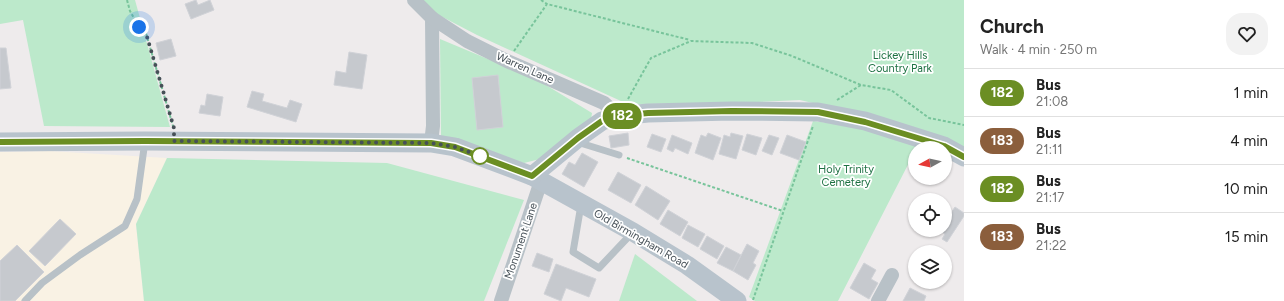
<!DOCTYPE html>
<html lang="en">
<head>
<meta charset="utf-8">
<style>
  :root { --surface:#fff; --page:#f2f2f2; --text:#222; --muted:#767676; --line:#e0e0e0 }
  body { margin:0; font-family:Figtree,sans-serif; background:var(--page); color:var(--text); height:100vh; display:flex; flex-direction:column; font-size:15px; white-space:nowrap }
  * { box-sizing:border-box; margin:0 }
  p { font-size:13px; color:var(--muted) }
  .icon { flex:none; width:22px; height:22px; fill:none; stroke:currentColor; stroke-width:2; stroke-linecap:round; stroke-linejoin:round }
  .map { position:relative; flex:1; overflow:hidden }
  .drawer { display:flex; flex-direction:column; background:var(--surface); width:320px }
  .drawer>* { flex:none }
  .badge { padding:0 8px; border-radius:13px; font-size:14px; line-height:26px }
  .needle { width:26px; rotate:262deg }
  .buttons { position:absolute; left:908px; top:141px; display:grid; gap:8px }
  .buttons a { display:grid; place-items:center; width:44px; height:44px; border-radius:50%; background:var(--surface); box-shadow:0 1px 3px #0004; font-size:20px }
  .you { position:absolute; width:20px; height:20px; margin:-10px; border:3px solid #fff; border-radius:50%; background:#1a73e8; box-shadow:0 0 0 6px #1a73e833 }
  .map>.badge { position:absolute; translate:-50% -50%; box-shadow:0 0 0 2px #fff }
  .round { display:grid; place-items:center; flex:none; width:42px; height:42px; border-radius:16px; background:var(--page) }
  .summary { display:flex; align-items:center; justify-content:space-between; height:68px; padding:0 16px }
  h1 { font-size:19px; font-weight:700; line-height:30px }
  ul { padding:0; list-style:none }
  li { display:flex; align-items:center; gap:12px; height:48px; padding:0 16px; border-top:1px solid var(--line) }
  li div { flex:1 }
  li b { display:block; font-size:15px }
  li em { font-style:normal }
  li .badge { min-width:44px; font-weight:700; text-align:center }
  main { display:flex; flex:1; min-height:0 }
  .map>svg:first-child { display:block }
  .commercial { fill:#f9f2e4 }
  .green { fill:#bce9cb }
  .building { fill:#c6c9ce; stroke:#d0d2d7 }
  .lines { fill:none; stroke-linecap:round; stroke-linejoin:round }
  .path { stroke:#78c49b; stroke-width:2; stroke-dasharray:3 2; stroke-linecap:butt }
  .lane { stroke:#b8c1c7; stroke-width:7 }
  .street { stroke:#b8c1c7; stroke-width:14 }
  .secondary { stroke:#b8c3cc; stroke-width:19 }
  .line-casing { stroke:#fff; stroke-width:9 }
  .line { stroke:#6b8e23; stroke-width:6 }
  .walk { stroke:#465057; stroke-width:4; stroke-dasharray:0 7.2 }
  .stop-dot { fill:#fff; stroke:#6b8e23; stroke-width:2 }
  .labels { text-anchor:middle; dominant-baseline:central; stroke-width:3.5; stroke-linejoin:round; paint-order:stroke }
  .park-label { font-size:11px; fill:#1e7143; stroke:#fff }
  .street-label { font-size:11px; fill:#465057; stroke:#fff }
</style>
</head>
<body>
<main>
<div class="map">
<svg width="964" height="301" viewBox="0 0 964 301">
  <rect width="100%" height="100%" fill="#eeebec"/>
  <polygon class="commercial" points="49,151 167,158 136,224 144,301 0,301 0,152"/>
  <g class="green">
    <polygon points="0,0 135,0 170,127 44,126 23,20 0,24"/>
    <polygon points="422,0 964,0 964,149 868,116 800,100 736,103 639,104 623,102 477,35 429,10"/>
    <polygon points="440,39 536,79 592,113 591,120 540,159 524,163 441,140"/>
    <polygon points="813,121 861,127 918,144 916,148 915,148 915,151 838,301 755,301 749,297"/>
    <polygon points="167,158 387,163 524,200 484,301 144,301 136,224"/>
    <polygon points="635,254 697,301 619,301"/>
  </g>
  <g class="building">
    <polygon points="196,0 198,5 210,0 214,10 191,19 185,4"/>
    <polygon points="171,39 176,56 160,60 156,43"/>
    <polygon points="0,48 6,48 11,88 0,89"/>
    <polygon points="349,52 367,55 362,89 334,85 336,71 346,73"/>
    <polygon points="498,75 503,127 477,130 472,78"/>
    <polygon points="252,91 264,94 262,101 287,108 290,100 302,104 296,122 247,107"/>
    <polygon points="207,94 223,97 220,116 199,113 201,105 205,106"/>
    <polygon points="628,133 629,145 611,148 609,136"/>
    <polygon points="708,133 721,138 713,160 695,153 701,135 706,137"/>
    <polygon points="731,133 743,136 736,159 719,154 724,135 730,137"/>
    <polygon points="652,134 666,139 661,152 647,147"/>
    <polygon points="747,134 762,138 756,155 742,150"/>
    <polygon points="672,135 692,143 688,154 675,148 673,152 667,149"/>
    <polygon points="769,135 779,138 772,155 762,151"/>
    <polygon points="787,135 806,142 799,160 780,153"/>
    <polygon points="582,153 598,162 584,187 562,174 569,162 575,165"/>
    <polygon points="618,172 641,185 631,203 608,190"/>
    <polygon points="646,186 670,201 658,220 635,205"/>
    <polygon points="915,204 915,218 909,214"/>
    <polygon points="955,207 964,213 964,216 947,242 942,239 945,234 939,230 945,230 945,215 948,217"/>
    <polygon points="668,210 688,222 680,236 660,224"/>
    <polygon points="60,219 76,234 45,266 29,251"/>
    <polygon points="688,225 705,234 698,247 682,238"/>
    <polygon points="707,236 724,246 717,259 700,249"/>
    <polygon points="747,244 759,251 753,263 756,265 748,280 733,271"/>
    <polygon points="17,245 44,272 15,301 0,301 0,261"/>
    <polygon points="726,247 741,255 733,271 717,263"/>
    <polygon points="537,253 553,259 549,272 532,266"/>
    <polygon points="864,263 876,270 871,279 878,283 869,299 850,288"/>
    <polygon points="556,264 596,279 589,297 566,288 561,301 544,294"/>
    <polygon points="910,288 926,296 924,301 903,301"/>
  </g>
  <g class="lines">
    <g class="path">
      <polyline points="127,0 130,11 139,27 145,30 173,126"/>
      <polyline points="541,0 547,4"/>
      <polyline points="514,51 547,4 690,40"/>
      <polyline points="628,99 651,58 691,41 752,43 792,56 861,85"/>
      <polyline points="837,100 861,85 891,90 929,118 964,125"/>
      <polyline points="627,158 783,211"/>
      <polyline points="753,300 813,126"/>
    </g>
    <g class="lane">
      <polyline points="577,142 619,155"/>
      <polyline points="581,205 573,252 599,268 633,232"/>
      <polyline points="25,301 42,283 80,255 125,226 137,199 145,141"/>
    </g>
    <g class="street">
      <polyline points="414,0 432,18 433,126 431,143"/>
      <polyline points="432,18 467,41 507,61 604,103 618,116"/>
      <polyline points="501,301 541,181"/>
      <polyline points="878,301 892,275"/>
    </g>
    <g class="secondary">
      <polyline points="0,142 145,141 431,143 455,147 532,176 541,181 633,232 687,265 737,301"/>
      <polyline points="532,176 578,138 602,121 618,116 648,113 732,111 818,112 865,121 944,146 964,157"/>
    </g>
  </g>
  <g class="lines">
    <g class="line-casing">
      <polyline id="line" points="0,142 145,141 431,143 455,147 532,176 578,138 602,121 618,116 648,113 732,111 818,112 865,122 944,146 964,157"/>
    </g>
    <use href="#line" class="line"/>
    <polyline class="walk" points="139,27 145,30 174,128 174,141 431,143 455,147 480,156"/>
  </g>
  <circle class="stop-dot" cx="480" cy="156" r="8"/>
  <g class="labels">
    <g class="park-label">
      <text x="900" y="55">Lickey Hills<tspan x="900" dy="13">Country Park</tspan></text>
      <text x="846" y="169">Holy Trinity<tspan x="846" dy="13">Cemetery</tspan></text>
    </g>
    <g class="street-label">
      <text transform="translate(525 68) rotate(24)">Warren Lane</text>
      <text transform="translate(641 239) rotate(30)">Old Birmingham Road</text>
      <text transform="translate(521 241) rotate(-71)">Monument Lane</text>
    </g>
  </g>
</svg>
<div class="buttons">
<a><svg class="needle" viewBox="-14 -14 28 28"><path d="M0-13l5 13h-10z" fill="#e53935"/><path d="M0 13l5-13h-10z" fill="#767676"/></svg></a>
<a><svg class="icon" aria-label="locate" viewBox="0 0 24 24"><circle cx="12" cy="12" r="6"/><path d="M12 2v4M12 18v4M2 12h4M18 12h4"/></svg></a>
<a><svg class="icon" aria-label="layers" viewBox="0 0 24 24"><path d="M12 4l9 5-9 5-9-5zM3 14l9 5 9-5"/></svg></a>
</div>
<div class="you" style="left:139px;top:27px"></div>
<b class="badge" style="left:622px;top:116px;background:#6b8e23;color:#fff">182</b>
</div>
<section class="drawer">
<div class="summary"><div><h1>Church</h1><p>Walk · 4 min · 250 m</p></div><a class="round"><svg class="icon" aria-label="heart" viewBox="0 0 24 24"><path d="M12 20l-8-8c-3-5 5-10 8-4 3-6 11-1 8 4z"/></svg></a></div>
<ul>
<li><span class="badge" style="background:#6b8e23;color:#fff">182</span><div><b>Bus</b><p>21:08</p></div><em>1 min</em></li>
<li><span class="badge" style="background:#8b5e3c;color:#fff">183</span><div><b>Bus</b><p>21:11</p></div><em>4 min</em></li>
<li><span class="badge" style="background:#6b8e23;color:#fff">182</span><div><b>Bus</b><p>21:17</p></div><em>10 min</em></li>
<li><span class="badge" style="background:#8b5e3c;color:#fff">183</span><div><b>Bus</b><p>21:22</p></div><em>15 min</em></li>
</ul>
</section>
</main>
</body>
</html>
